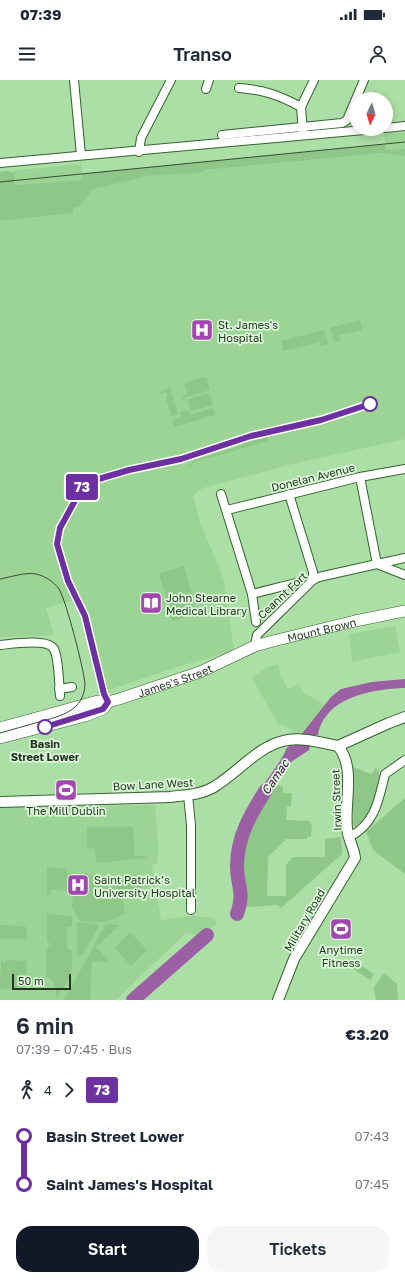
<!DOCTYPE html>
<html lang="en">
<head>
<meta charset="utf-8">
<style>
  :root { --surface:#fff; --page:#f6f6f7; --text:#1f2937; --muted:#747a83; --accent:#111827 }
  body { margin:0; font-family:"Golos Text",sans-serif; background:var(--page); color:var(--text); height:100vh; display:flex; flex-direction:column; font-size:15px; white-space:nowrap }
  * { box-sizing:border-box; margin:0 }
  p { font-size:13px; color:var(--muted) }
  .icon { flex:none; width:22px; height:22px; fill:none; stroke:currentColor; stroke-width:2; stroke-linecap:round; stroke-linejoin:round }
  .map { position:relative; height:920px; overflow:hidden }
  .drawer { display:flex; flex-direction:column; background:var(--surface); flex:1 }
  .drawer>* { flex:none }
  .badge { padding:0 8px; border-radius:3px; font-size:14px; line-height:26px }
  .needle { width:26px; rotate:185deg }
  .tools { position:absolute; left:349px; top:12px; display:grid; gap:8px }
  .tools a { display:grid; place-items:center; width:44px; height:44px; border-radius:50%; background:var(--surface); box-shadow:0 2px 10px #0003; font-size:20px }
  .scale { position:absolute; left:12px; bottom:10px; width:59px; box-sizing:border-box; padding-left:4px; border:2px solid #223620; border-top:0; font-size:11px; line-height:14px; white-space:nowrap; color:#223620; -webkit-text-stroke:3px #def8db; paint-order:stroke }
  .map>.badge { position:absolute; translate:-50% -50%; box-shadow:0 0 0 2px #fff }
  .legs { display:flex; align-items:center; gap:6px; height:44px; padding:0 16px; font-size:13px }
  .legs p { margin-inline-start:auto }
  .head { display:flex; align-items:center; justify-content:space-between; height:68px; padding:0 16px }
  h1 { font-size:22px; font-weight:600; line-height:30px }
  .button { display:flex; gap:8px; margin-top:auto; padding:8px 16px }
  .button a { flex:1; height:46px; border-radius:16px; background:var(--accent); color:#fff; font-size:16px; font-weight:600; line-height:46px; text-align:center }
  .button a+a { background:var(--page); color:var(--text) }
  ul { padding:0 16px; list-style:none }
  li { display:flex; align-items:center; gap:14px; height:48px; font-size:15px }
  li i { display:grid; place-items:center; width:6px; height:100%; margin:0 5px; background:currentColor }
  li i::after { content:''; width:10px; height:10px; margin:-5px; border:3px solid; border-radius:50%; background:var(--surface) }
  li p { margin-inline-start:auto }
  li:first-child i { background:linear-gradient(#0000 50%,currentColor 0) }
  li:last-child i { background:linear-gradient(currentColor 50%,#0000 0) }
  .status { display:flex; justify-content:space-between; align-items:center; height:28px; padding:0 20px; background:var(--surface); direction:ltr }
  .status svg { height:11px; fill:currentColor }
  header { display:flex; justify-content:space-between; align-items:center; height:52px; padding:0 16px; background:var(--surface); font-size:18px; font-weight:600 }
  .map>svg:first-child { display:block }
  .built { fill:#9cd495 }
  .green { fill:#8ec787 }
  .water { fill:#9a60a3 }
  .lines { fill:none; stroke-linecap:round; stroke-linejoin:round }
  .river { stroke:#9a60a3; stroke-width:14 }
  .minor-casing { stroke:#34622f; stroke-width:10 }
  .tertiary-casing { stroke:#34622f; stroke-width:12 }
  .secondary-casing { stroke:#34622f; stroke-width:12 }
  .minor { stroke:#fff; stroke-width:8 }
  .tertiary { stroke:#fff; stroke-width:10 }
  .secondary { stroke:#fff; stroke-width:11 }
  .tram { stroke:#354e33; stroke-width:1 }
  .line-1-casing { stroke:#fff; stroke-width:9 }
  .line-1 { stroke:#6c30a1; stroke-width:6 }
  .stop-1-dot { fill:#fff; stroke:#6c30a1; stroke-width:2 }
  .labels { text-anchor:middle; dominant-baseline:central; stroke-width:3.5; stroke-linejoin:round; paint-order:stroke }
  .poi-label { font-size:11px; fill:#223620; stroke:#def8db; text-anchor:start }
  .street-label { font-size:11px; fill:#223620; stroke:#def8db }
  .stop-label { font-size:11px; font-weight:bold; fill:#223620; stroke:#def8db }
  .water-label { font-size:12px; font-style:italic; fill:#42094b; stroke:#def8db }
</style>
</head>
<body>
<div class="status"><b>07:39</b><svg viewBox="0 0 49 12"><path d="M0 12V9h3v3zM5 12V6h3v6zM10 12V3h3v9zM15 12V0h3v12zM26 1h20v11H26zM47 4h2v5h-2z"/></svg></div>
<header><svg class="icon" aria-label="menu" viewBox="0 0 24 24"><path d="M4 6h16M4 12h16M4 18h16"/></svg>Transo<svg class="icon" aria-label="person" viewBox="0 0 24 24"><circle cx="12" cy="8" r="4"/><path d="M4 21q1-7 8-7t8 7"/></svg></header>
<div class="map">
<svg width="405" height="920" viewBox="0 0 405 920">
  <rect width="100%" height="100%" fill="#acdfa5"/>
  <g class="built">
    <polygon points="405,52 405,69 386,70 384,54"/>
    <polygon points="382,73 405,76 405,359 293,384 203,408 193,415 200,442 224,500 234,571 180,586 100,613 101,606 88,557 75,520 46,528 54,555 0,557 0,141 73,133 72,128 79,127 93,109 149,96 200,93 205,90"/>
    <polygon points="81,84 83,100 15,105 14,93 10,94 10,91"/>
    <polygon points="395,546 400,572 352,582 349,554"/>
    <polygon points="278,584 281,596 288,609 298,604 304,613 325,625 302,655 295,655 291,648 278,644 252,598 266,588"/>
    <polygon points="155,725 159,770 157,784 152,785 161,840 192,836 215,838 216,845 201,856 191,853 185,854 116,920 0,920 0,727"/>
  </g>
  <g class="green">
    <polygon points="385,64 386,70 405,69 405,76 382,73 205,90 200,93 149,96 93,109 79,127 73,128 73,133 0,141 0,92 10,91 11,93 14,93 15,105 82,100 82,94"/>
    <polygon points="360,240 362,250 339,255 340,261 334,262 330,248"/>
    <polygon points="324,250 328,264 321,266 320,262 283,271 281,261"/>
    <polygon points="204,297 207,299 210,310 184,318 183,320 182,316 187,314 184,303"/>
    <polygon points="170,307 178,334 171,336 166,319 167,312 160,314 162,310"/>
    <polygon points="209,313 213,325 191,331 188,319"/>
    <polygon points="213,328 215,335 174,347 172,340 181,337 180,332 188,330 190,335"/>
    <polygon points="267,357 268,361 195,382 189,388 188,387 194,380 234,368 243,363"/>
    <polygon points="184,486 195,527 186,529 188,537 172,541 159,493"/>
    <path d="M353 687 371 694 376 688 379 693C378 710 373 741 355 748L353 744Z"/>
    <path d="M275 704 283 707V713H292L291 726H287L286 740 309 741 312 746 311 757H307V759H286L268 777 267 816H286V785L293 777H325V759L341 757 342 774 281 828 277 825 247 827C243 798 238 765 252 738 259 726 267 715 275 704Z"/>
    <polygon points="405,718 405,794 373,770 366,752"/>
    <polygon points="87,747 132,747 133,748 135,776 145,776 146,778 96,783 95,768 87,769"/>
    <polygon points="47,787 67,789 67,794 89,793 89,795 96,794 96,798 100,800 140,794 143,817 130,819 127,816 122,817 125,834 105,842 80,841 72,828 73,811 51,810 50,815 47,815"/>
    <path d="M47 834 72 836V847H67V868L72 871C73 895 71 899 56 918V908L54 907V902L46 897 47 869 50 864 47 860Z"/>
    <polygon points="77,842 98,845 99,847 81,876 77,875"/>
    <polygon points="106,844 120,845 96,867 108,880 107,882 92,881 90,920 64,920"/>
    <polygon points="0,845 25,846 27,852 27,859 0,859"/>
    <polygon points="130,852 147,870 131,886 115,868"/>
    <polygon points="1,880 4,882 6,880 27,881 24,909 0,909"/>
    <polygon points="353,880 374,894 370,900 349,886"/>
    <polygon points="384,893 397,904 398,920 376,920 374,907"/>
  </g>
  <path class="water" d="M405 599V608C372 609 325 617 318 655H313L309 670 288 684 258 729 253 718C259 711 286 675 286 669L301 655 331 617 341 609 372 602Z"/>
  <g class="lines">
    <g class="river">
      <path d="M237 834C245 811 237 807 237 786 237 757 251 733 266 710"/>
      <polyline points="133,920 207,855"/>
    </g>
    <g class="minor-casing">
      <g id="minor">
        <polyline points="74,0 81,75"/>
        <path d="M239 8C264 10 279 15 301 27"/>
        <polyline points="206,9 209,0"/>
        <polyline points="386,48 405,46"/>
        <polyline points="303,52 301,27 314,0"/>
        <polyline points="222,55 342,43 347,40 364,0"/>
        <polyline points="139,72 141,58 171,0"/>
        <polyline points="0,83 375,49"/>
        <polyline points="360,397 377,484 405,478"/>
        <polyline points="221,414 252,514 256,542"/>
        <polyline points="289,414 313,492 313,500"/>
        <polyline points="227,430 360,397 405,389"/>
        <polyline points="252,514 296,503"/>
        <path d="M0 565C11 564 48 558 54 569 59 579 59 604 60 616"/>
        <polyline points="255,566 257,555 313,500 319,497 377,484 405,495"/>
        <polyline points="59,609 72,607"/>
        <polyline points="188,715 191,745 191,830"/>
        <path d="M349 757C375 745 379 719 385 694L405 680"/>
      </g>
    </g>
    <g class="tertiary-casing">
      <g id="tertiary">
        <polyline points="338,666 389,643 405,637"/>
        <path d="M0 722 170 717C186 715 203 715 217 705 239 691 258 667 283 661 300 656 322 663 338 666"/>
        <path d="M278 920 294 879 355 778C354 768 348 759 347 748 344 722 356 688 338 666"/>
      </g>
    </g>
    <g class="secondary-casing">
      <g id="secondary">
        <path id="s1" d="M0 648 98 621 108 622 119 619 200 592 255 566 273 561 355 541 405 531"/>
        <polyline points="0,658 85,636 103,629 108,622"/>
      </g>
    </g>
    <use href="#minor" class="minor"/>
    <use href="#tertiary" class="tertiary"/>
    <use href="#secondary" class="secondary"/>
    <g class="tram">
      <polyline points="0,102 405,62"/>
      <path d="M0 499C12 497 24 492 36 494 45 496 54 502 59 509 66 520 84 590 85 604 84 631 61 636 39 642 26 646 13 649 0 653"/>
    </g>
  </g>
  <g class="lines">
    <g class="line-1-casing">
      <polyline id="line-1" points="45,647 103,629 108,622 104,614 85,536 68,501 57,464 60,448 83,406 92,401 129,390 181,379 251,356 321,340 370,324"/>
    </g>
    <use href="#line-1" class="line-1"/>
  </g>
  <defs>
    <g id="hospital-square" transform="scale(1.15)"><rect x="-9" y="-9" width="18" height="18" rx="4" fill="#a246b0" stroke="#def8db"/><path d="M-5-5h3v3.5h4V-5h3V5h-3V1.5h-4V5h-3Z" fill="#fff"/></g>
    <g id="library-square" transform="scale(1.15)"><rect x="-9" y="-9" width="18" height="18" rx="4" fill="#a246b0" stroke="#def8db"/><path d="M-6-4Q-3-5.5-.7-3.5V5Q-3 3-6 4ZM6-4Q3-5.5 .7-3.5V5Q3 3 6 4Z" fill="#fff"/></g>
    <g id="stadium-square" transform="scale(1.15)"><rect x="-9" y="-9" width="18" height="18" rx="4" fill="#a246b0" stroke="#def8db"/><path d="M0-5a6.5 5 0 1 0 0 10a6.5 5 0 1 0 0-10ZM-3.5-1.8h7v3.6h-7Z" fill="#fff"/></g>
  </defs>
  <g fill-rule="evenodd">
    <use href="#hospital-square" x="202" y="250"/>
    <use href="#library-square" x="151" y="523"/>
    <use href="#stadium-square" x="66" y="710"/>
    <use href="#hospital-square" x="78" y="805"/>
    <use href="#stadium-square" x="341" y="849"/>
  </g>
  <g class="stop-1-dot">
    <circle cx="370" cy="324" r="7"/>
    <circle cx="45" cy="647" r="7"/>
  </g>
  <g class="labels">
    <g class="poi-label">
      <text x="218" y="244">St. James's<tspan x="218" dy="13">Hospital</tspan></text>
      <text x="166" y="517">John Stearne<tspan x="166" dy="13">Medical Library</tspan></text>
      <text x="66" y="730" text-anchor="middle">The Mill Dublin</text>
      <text x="94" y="799">Saint Patrick’s<tspan x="94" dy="13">University Hospital</tspan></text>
      <text x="341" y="869" text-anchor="middle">Anytime<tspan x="341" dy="13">Fitness</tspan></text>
    </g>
    <g class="street-label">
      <text transform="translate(313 397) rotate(-14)">Donelan Avenue</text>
      <text transform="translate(282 515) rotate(-43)">Ceannt Fort</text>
      <text stroke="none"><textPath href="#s1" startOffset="338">Mount Brown</textPath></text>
      <text stroke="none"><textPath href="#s1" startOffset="182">James's Street</textPath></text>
      <text transform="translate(153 704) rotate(-3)">Bow Lane West</text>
      <text transform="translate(336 720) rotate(-92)">Irwin Street</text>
      <text transform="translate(304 840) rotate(-60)">Military Road</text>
    </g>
    <g class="stop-label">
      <text x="45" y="663">Basin<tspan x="45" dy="13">Street Lower</tspan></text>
    </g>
    <g class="water-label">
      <text transform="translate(275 697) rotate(-56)">Camac</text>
    </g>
  </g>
</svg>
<div class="tools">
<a><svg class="needle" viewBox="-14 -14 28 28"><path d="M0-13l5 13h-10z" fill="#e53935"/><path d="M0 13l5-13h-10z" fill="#747a83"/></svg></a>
</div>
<div class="scale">50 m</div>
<b class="badge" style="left:82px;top:407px;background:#6c30a1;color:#fff">73</b>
</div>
<section class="drawer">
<div class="head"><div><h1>6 min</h1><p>07:39 – 07:45 · Bus</p></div><b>€3.20</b></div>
<div class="legs"><svg class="icon" aria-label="walk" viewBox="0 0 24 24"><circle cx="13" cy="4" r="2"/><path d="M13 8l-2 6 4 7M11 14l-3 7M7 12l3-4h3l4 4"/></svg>4<svg class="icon" aria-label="forward" viewBox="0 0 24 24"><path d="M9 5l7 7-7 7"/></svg><b class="badge" style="background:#6c30a1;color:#fff">73</b></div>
<ul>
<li><i style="color:#6c30a1"></i><b>Basin Street Lower</b><p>07:43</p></li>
<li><i style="color:#6c30a1"></i><b>Saint James's Hospital</b><p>07:45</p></li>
</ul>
<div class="button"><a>Start</a><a>Tickets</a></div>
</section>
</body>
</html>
